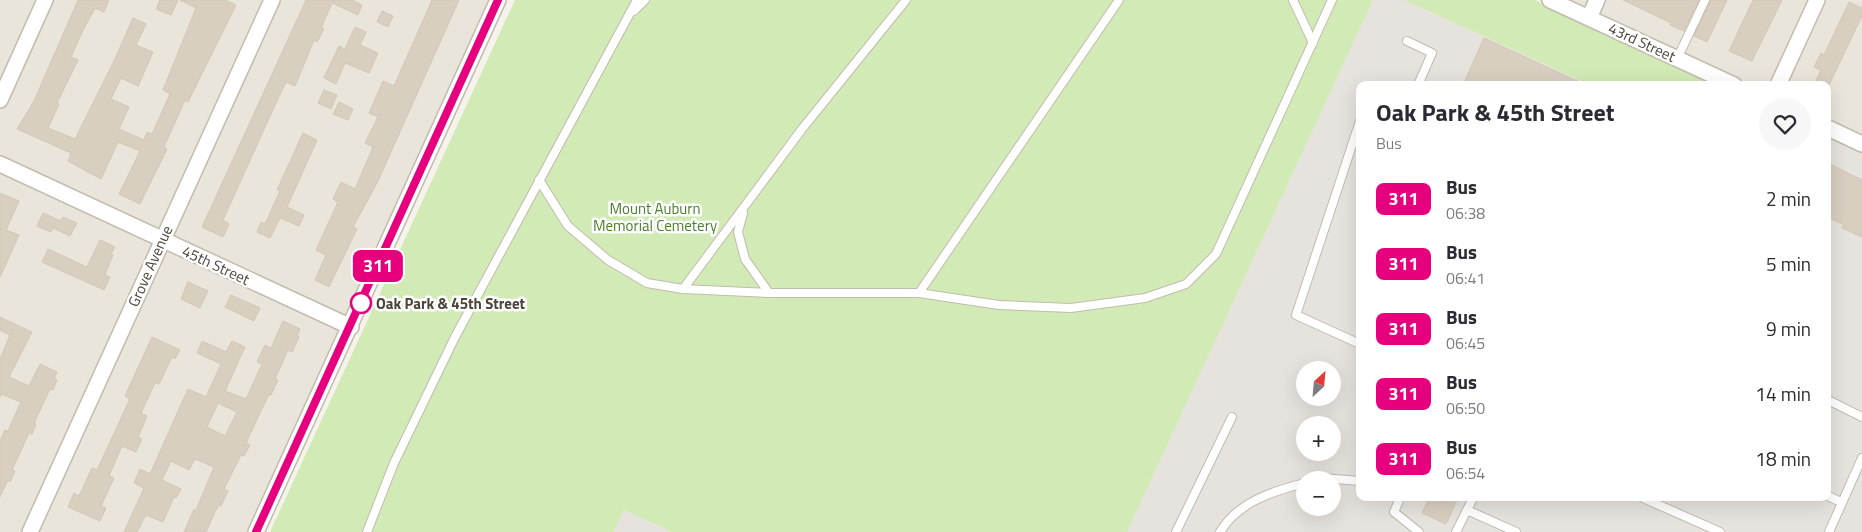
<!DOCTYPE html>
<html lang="en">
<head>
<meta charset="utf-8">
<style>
  :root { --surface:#fff; --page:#f7f7f7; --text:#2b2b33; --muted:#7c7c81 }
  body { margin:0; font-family:"Titillium Web",sans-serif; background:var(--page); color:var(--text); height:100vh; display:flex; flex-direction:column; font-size:19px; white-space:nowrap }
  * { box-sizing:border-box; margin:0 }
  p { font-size:16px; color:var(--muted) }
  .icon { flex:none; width:28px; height:28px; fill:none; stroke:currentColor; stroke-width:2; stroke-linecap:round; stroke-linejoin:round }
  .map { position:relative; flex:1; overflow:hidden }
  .details { position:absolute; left:1356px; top:81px; width:475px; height:420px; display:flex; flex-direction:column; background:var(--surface); border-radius:10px; box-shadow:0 5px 20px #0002 }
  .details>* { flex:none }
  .badge { padding:0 10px; border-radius:8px; font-size:18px; line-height:32px }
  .needle { width:32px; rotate:26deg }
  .tools { position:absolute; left:1296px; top:361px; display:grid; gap:10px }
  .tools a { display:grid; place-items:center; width:45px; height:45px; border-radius:50%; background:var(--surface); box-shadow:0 5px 20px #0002; font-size:25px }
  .map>.badge { position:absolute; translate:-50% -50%; box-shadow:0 0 0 2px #fff }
  .round { display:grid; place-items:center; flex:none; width:52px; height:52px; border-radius:26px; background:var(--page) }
  .headline { display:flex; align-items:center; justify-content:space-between; height:85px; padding:0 20px }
  h1 { font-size:24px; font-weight:700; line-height:38px }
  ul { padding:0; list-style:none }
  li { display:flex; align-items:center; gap:15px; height:65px; padding:0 20px }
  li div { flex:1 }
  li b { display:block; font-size:19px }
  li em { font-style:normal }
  li .badge { min-width:55px; font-weight:700; text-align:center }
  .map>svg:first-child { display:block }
  .residential { fill:#eae5da }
  .industrial { fill:#e6e2dd; fill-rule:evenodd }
  .green { fill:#d2eab5 }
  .building { fill:#d8cfc1; stroke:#d3c7b4; fill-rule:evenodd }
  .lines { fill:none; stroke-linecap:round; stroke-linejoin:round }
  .service-casing { stroke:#c2bbae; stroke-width:10 }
  .minor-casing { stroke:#c2bbae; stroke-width:18 }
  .service { stroke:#fff; stroke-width:8 }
  .minor { stroke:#fff; stroke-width:15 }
  .line-casing { stroke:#fff; stroke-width:11 }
  .line { stroke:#e6007e; stroke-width:8 }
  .stop-dot { fill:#fff; stroke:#e6007e; stroke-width:2.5 }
  .labels { text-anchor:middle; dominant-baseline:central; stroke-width:5; stroke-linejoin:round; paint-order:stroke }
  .street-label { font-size:15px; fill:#4b4439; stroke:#fff }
  .park-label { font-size:15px; fill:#4a7f2a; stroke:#fff }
  .stop-label { font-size:15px; font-weight:bold; fill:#4b4439; stroke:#fff; text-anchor:start }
</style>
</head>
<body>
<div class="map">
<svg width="1862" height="532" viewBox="0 0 1862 532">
  <rect width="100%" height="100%" fill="#f6f3ec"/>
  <g class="residential">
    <polygon points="0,0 493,0 347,318 0,158"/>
    <polygon points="1538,0 1862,0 1862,146 1828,131 1828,85 1727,85"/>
    <polygon points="0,172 342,330 250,532 0,532"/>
  </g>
  <g class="industrial">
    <path d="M1373 0H1404L1590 85H1360V498H1828V146L1832 137 1862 151V532H1127ZM1305 370H1332V398H1305ZM1305 425H1332V452H1305ZM1305 480H1332V508H1305Z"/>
    <polygon points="624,510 672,532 614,532"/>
  </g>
  <g class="green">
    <polygon points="515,0 1373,0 1127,532 672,532 624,510 614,532 270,532"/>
    <polygon points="1404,0 1535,0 1719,85 1590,85"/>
  </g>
  <g class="building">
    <polygon points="78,0 109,0 104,12 95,8 83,30 71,57 78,60 57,103 59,104 48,128 75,139 114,61 133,18 146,24 136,45 153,52 138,86 121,78 111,99 129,107 119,129 144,140 147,132 152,134 170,94 163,90 196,8 180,0 225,0 236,5 188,102 185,100 164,147 167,149 140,204 119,194 140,151 118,142 101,179 68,161 71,153 17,129 34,101"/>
    <polygon points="160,0 178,0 171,15 156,9"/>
    <polygon points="306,0 352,0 362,5 358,15 332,3 321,28 324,29 317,42 314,40 295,86 286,82 275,105 223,220 229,224 223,237 202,227"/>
    <polygon points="432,0 459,0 378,181 353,227 357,229 329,287 315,280 326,255 316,250 338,202 333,199 341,182 355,189 373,147 365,143 378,117 369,113 383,81 394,86"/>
    <polygon points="1623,0 1699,0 1684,31 1670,25 1671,23"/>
    <polygon points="1711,0 1727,0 1707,42 1694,36"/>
    <polygon points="1753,0 1782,0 1752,61 1729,51"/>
    <polygon points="1849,2 1862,8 1862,16 1829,85 1814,85 1821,70 1814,67 1821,53 1824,55"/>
    <polygon points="382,11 393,16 388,27 377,22"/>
    <polygon points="355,27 366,32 360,45 378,53 369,73 345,63 336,84 324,78 339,46 345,49"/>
    <polygon points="1484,38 1586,85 1463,85"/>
    <polygon points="324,90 337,95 331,109 318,103"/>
    <polygon points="339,102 353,109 348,120 333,114"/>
    <polygon points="303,133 317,140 287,207 304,215 299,226 280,218 270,238 257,232 261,222 265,224 280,191 277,190"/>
    <polygon points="1828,163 1862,180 1862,237 1842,228 1844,225 1828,217"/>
    <polygon points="0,193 19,201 6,230 19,235 0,277"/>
    <polygon points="43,213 61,221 63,217 77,223 70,236 53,228 51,232 37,226"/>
    <polygon points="100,240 115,247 111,254 113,255 105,275 110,277 104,290 42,262 48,249 87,267"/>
    <polygon points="188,282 208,291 200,308 181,299"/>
    <polygon points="231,295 260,308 254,321 225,307"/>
    <polygon points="0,317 32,332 9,377 29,386 40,364 57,372 54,379 57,380 53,390 50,389 34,423 36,424 32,434 29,433 12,470 15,471 10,482 8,480 0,497 0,441 5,430 8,431 21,402 1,394 0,397 0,359 10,335 0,330"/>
    <path d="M283 321 300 329 297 336 299 337 292 352 288 350 275 379 278 380 271 395 269 394 246 443 250 445 244 456 241 455 224 489 228 491 221 506 219 505 215 512 206 532H184L194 509 196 510 214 467 195 459 189 470 171 461 162 480 181 489 176 498 174 497 163 522 146 515 137 532H124L144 488 134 483 140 469 150 474 188 389 206 397 221 364 197 353 202 341 226 352 232 341 245 347 225 391 246 399 262 364 257 362 265 345 271 348ZM218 403 237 412 225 436 207 427Z"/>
    <polygon points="152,337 180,350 175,359 172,357 159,384 155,383 141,413 147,416 138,437 142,439 136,452 122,446 109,476 114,478 101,506 106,508 100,521 68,507 74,493 79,496 92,468 97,470 130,399 125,396"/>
    <polygon points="1429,498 1458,498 1446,524 1422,513"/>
  </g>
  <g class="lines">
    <g class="service-casing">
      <g id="service">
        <polyline points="1293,0 1313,43"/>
        <polyline points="634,11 645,0"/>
        <polyline points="1407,41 1432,53 1418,85"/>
        <polyline points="1677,59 1705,0"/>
        <polyline points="1360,121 1296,315 1360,344"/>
        <polyline points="539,180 568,226 608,260 647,283 683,289 769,293 919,293 999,305 1071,308 1145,298 1186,284 1216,254 1332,0"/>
        <polyline points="743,213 738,232 745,259 769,293"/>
        <polyline points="683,289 802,129 906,0"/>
        <polyline points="919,293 1119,0"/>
        <polyline points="1828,400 1862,417"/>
        <polyline points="1315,480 1322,478 1360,481"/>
        <polyline points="1828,496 1841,502"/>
        <polyline points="1400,498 1394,512 1419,532"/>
        <polyline points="1473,498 1467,510 1516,532"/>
        <polyline points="1643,498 1720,532"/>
        <polyline points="367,532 394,463 455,337 637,0"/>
        <polyline points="1176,532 1232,417"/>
        <path d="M1220 532C1238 502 1273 491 1305 483"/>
        <polyline points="1456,532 1467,510"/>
        <polyline points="1829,532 1862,458"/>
      </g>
    </g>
    <g class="minor-casing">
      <g id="minor">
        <polyline points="1550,0 1734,85"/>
        <polyline points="1589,18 1597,0"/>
        <polyline points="1778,85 1817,0"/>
        <polyline points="0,100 45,0"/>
        <polyline points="1828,128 1862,144"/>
        <polyline points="0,164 351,327"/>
        <polyline points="30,532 272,0"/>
        <polyline points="256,532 498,0"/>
      </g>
    </g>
    <use href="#service" class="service"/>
    <use href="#minor" class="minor"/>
  </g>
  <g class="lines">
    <g class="line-casing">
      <polyline id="line" points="256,532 498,0"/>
    </g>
    <use href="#line" class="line"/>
  </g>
  <circle class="stop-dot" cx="361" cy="303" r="10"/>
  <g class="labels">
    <g class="street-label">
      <text transform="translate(1642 42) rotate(25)">43rd Street</text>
      <text transform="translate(216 265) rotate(25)">45th Street</text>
      <text transform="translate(150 266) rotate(-66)">Grove Avenue</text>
    </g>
    <g class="park-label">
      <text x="655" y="208">Mount Auburn<tspan x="655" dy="17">Memorial Cemetery</tspan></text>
    </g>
    <g class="stop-label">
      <text x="376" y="303">Oak Park &amp; 45th Street</text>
    </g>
  </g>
</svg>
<div class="tools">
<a><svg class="needle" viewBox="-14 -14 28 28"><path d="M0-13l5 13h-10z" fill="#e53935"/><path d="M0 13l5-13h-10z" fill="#7c7c81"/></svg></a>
<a>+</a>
<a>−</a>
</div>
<b class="badge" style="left:378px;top:266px;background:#e6007e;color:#fff">311</b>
<section class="details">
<div class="headline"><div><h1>Oak Park &amp; 45th Street</h1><p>Bus</p></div><a class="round"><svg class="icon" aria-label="heart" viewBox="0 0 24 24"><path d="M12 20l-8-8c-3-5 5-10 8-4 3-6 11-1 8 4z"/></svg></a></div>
<ul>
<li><span class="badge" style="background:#e6007e;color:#fff">311</span><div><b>Bus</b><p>06:38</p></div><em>2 min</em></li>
<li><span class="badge" style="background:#e6007e;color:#fff">311</span><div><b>Bus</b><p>06:41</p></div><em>5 min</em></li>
<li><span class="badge" style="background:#e6007e;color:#fff">311</span><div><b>Bus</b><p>06:45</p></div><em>9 min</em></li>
<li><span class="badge" style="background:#e6007e;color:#fff">311</span><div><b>Bus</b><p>06:50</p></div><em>14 min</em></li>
<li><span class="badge" style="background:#e6007e;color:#fff">311</span><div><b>Bus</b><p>06:54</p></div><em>18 min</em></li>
</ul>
</section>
</div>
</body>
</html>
